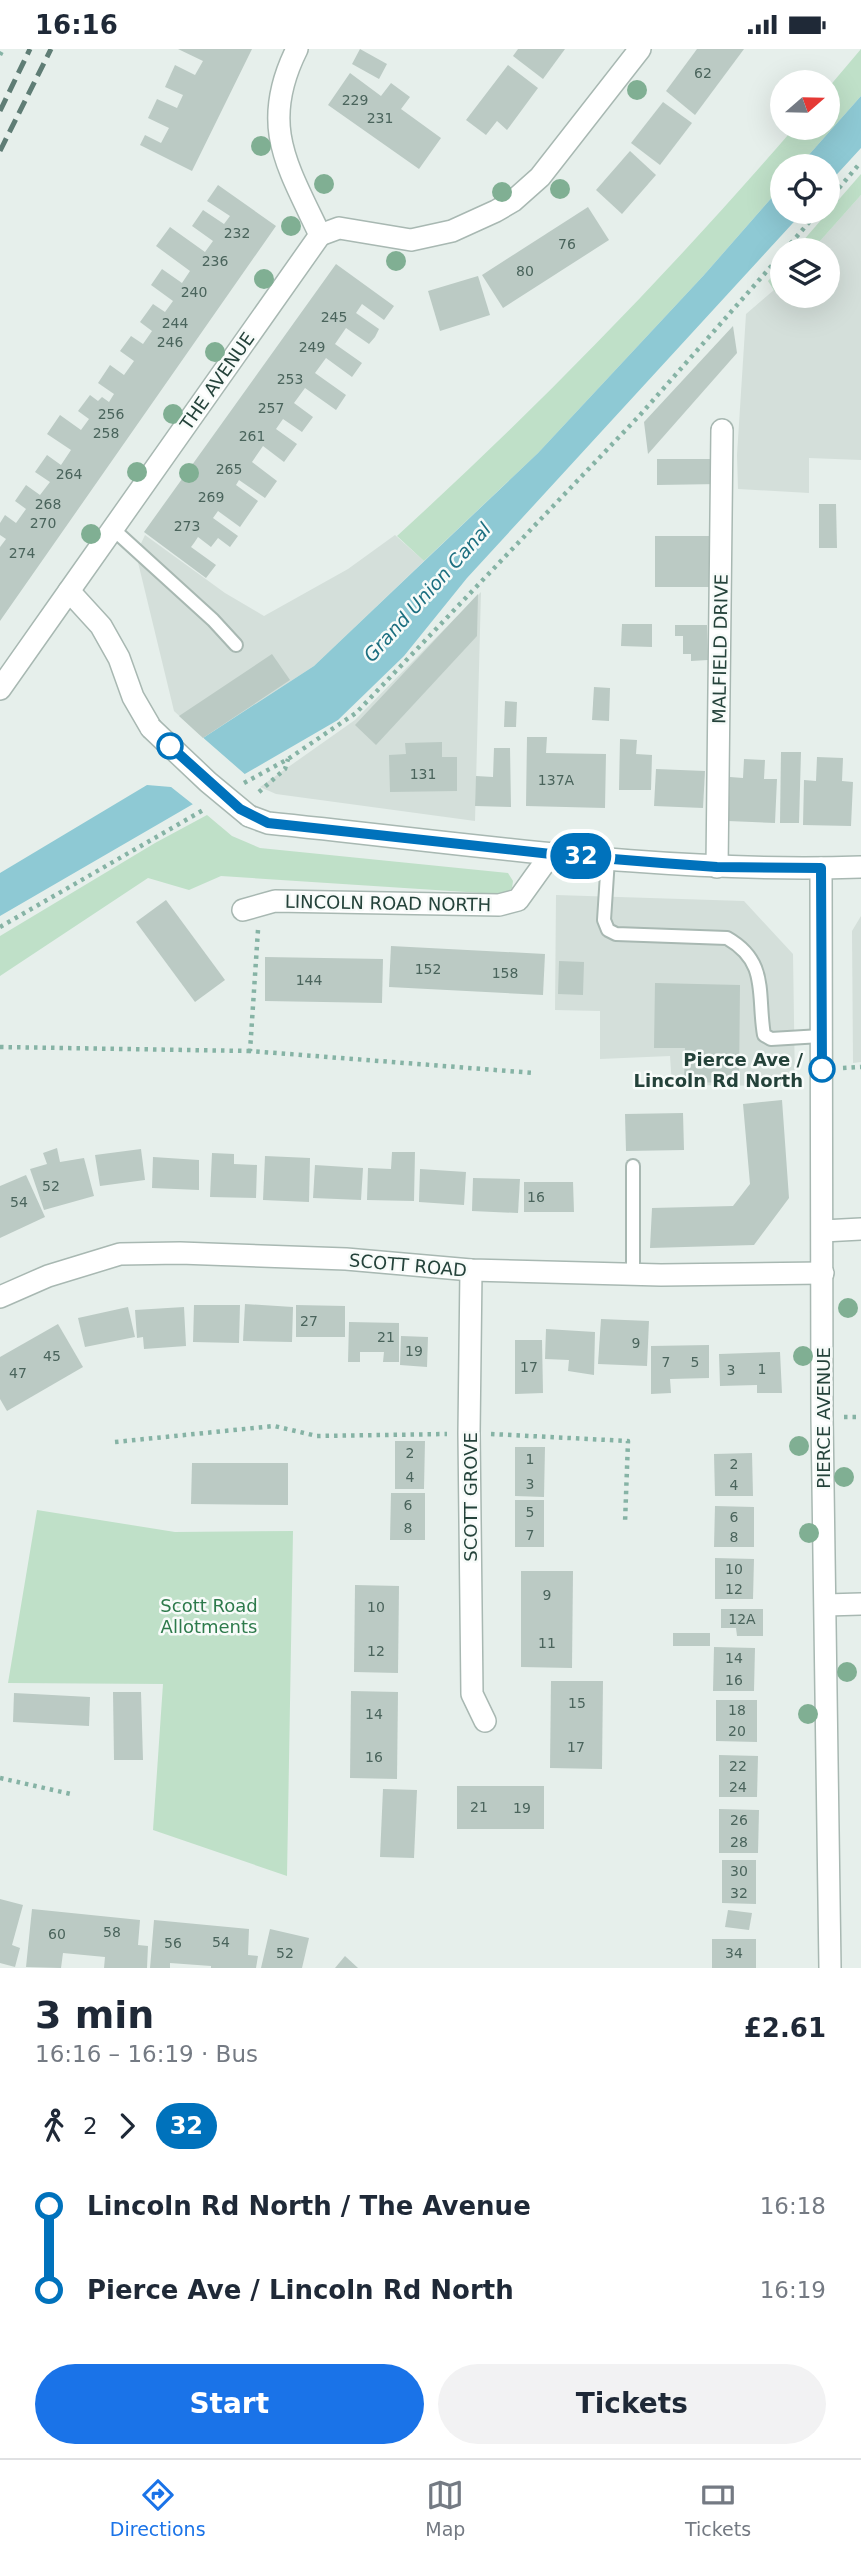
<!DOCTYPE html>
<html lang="en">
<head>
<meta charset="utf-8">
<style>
  :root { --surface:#fff; --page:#f2f2f3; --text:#1f2937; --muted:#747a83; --line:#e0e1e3; --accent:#1a73e8 }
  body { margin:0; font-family:"DejaVu Sans",sans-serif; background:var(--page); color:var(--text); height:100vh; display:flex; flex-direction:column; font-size:26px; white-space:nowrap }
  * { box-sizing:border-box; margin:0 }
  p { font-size:23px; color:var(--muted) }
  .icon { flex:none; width:38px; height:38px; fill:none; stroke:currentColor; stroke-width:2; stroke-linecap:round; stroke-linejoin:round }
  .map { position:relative; height:1919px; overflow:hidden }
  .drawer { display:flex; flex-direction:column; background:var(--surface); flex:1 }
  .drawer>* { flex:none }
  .badge { padding:0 14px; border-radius:23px; font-size:24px; line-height:46px }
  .needle { width:46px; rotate:70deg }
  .fabs { position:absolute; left:770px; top:21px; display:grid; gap:14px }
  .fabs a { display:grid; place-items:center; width:70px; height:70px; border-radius:50%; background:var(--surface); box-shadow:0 7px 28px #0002; font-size:35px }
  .map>.badge { position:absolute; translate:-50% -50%; box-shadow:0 0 0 4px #fff }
  .legs { display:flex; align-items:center; gap:10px; height:77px; padding:0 35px; font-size:23px }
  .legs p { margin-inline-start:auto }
  .head { display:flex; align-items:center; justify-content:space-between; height:119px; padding:0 35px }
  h1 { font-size:38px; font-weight:600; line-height:52px }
  .button { display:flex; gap:14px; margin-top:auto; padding:14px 35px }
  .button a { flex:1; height:80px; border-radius:42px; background:var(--accent); color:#fff; font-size:28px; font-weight:600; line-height:80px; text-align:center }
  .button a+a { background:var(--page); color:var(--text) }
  ul { padding:0 35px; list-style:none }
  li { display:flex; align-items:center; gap:24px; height:84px; font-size:26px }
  li i { display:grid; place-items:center; width:10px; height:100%; margin:0 9px; background:currentColor }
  li i::after { content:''; width:18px; height:18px; margin:-9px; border:5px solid; border-radius:50%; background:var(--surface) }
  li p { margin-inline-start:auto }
  li:first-child i { background:linear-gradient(#0000 50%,currentColor 0) }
  li:last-child i { background:linear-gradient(currentColor 50%,#0000 0) }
  .status { display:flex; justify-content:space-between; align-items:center; height:49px; padding:0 35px; background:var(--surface); direction:ltr }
  .status svg { height:19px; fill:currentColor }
  .tab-bar { display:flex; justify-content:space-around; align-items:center; height:98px; border-top:2px solid var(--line); background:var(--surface); font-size:19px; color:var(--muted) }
  .tab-bar a { display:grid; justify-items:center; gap:4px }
  .tab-bar .current { color:var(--accent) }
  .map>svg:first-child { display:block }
  .built { fill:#d4dfda }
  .green { fill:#bfe0c8 }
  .water { fill:#8ec9d4 }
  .pier { fill:#e6efeb }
  .building { fill:#bbcac4 }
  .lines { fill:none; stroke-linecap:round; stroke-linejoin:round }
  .service-casing { stroke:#a8b8b2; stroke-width:16 }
  .minor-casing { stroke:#a8b8b2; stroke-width:24 }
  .tertiary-casing { stroke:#a8b8b2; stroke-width:24 }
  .path { stroke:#86b3a5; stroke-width:4.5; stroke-dasharray:3.5 5; stroke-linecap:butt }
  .service { stroke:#fff; stroke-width:12 }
  .minor { stroke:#fff; stroke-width:21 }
  .tertiary { stroke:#fff; stroke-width:21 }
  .rail { stroke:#5f7d75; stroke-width:5; stroke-dasharray:14 7; stroke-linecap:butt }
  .tertiary-bridge-casing { stroke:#a8b8b2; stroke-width:24; stroke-linecap:butt }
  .tertiary-bridge { stroke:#fff; stroke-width:21 }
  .tree { fill:#80af93 }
  .line-1-casing { stroke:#fff; stroke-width:16 }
  .line-1 { stroke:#0072bc; stroke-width:10 }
  .stop-1-dot { fill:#fff; stroke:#0072bc; stroke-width:3.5 }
  .labels { text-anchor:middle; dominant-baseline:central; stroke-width:5; stroke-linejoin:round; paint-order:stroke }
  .number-label { font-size:14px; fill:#4a645c }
  .street-label { font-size:18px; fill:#24423a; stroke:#f7fbf9 }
  .stop-label { font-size:18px; font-weight:bold; fill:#24423a; stroke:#f7fbf9; text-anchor:end }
  .park-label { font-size:18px; fill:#2d7a4b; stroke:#f7fbf9 }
  .water-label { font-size:19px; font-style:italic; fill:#1c6f80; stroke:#f7fbf9 }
</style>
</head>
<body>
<div class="status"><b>16:16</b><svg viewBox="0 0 49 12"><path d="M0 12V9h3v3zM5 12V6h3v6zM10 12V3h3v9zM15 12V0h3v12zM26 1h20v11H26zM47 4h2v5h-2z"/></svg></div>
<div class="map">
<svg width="861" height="1919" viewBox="0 0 861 1919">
  <rect width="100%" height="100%" fill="#e6efeb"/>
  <g class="built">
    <polygon points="861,146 861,411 809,409 809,444 738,440 737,406 746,265 782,234 782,247 828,247 828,201 812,201"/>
    <polygon points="145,486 225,544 264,567 348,520 395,486 424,512 314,617 203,689 174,662 136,505"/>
    <polygon points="481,543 475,772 276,745 260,738 355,671"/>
    <polygon points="556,846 744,852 793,905 795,1037 672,1036 670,1007 600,1010 600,962 555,961"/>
    <polygon points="861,867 861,1013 853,1014 852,882"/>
  </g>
  <g class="green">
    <path d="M861 0V47L799 117H782V137L704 226 538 404 424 512 397 487C537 359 670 223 794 79H828V39Z"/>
    <polygon points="861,125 861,146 812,201 795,201"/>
    <polygon points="782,216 782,235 775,243 768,232"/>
    <polygon points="207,766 232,787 260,799 508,824 513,832 512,839 507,845 497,845 221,827 189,841 148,829 0,927 0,887 155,794"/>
    <polygon points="37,1461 175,1483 293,1482 287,1827 153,1781 163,1635 8,1634"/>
  </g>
  <g class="water">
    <polygon points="861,47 861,99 828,135 828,117 799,117"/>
    <polygon points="782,137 782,163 803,163 467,529 404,607 338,671 0,867 0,824 147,736 171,738 224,711 203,689 314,617 538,404 704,226"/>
  </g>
  <polygon class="pier" points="200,686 247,727 195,757 166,734 170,735 218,710 200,691"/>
  <g class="building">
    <polygon points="178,0 252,0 192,122 140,96 145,86 161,94 169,79 148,69 157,50 177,59 183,46 165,38 175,16 195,26 203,12"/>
    <polygon points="360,0 387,15 379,30 352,15"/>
    <polygon points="518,0 565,0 543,30 513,7"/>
    <polygon points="697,0 744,0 695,66 666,42"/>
    <polygon points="508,16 538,39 507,81 497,72 486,86 466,71"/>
    <polygon points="350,24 381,47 391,34 410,48 401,60 441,89 419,120 328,56"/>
    <polygon points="663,53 692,74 660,116 631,94"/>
    <polygon points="630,102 656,126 622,165 596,141"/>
    <polygon points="218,136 276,177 0,572 0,498 6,490 0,486 0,474 5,466 16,474 26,460 15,452 26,436 40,446 50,433 35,423 47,406 61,416 71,401 47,385 60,366 81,381 89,370 78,362 90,346 98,352 102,348 109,353 114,345 98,334 110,316 124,326 134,312 120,302 131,287 143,295 152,282 140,273 153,255 165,263 173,252 151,236 162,220 182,234 190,222 156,197 170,178 205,203 213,192 192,177 203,161 224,175 230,167 207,152"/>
    <polygon points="588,158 609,191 503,259 482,226"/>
    <polygon points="336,215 394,257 384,271 362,255 356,264 379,280 375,288 369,295 346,279 335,295 362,314 352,328 326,309 315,324 346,346 336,361 305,339 294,354 313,368 302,383 283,370 276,380 297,395 284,413 263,397 252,413 277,432 265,449 239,431 236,436 258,452 240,478 218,462 213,469 238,487 230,498 218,489 211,498 198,488 194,494 191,498 216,516 206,529 144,483"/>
    <polygon points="478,227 490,266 440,282 428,242"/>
    <polygon points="782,234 782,247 800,247 791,256 776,241"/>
    <polygon points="733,277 737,304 648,405 644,373"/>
    <polygon points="657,410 719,410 719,435 657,436"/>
    <polygon points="819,455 836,455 837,499 819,499"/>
    <rect x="655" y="487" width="57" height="51"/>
    <polygon points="478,545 477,587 376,696 355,676"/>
    <polygon points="622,575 652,575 652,598 621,597"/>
    <polygon points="675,576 707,576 708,611 691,612 691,605 683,605 683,587 675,587"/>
    <polygon points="272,605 290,631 203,689 179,667"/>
    <polygon points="594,638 610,639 609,672 592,671"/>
    <polygon points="505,652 517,653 516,678 504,678"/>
    <polygon points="527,688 547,688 546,704 606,705 605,759 526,757"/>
    <polygon points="620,690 637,691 636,705 652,706 651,741 619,741"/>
    <polygon points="442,693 442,708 457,708 457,742 390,743 389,706 406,705 405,694"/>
    <polygon points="494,699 510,699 511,758 475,757 476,727 493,728"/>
    <polygon points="781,703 801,703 799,774 780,774"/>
    <polygon points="817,708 843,709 842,732 853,733 851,777 803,776 804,731 816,732"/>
    <polygon points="744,710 765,711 764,730 777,730 775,774 728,772 730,728 743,729"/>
    <polygon points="656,720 705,722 703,759 654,757"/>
    <polygon points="166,851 225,931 195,953 136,873"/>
    <polygon points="391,897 545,905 543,946 389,938"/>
    <polygon points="265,908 383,910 382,954 265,952"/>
    <polygon points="559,912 584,913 583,946 558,945"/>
    <polygon points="655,934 740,936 739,1034 684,1033 685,999 654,999"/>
    <polygon points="782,1051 789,1149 754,1196 650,1199 652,1159 733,1157 750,1135 743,1055"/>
    <polygon points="683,1064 684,1101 626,1102 625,1065"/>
    <polygon points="57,1099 60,1113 84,1109 94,1147 44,1161 30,1120 47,1115 43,1104"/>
    <polygon points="141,1100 145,1131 100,1137 95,1106"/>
    <polygon points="392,1103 415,1103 414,1152 367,1151 368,1119 391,1120"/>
    <polygon points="212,1104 234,1105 234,1115 257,1116 256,1149 210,1148"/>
    <polygon points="265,1107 310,1109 309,1153 263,1151"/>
    <polygon points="153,1108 199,1111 199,1141 152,1139"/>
    <polygon points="315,1116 363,1119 361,1151 313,1149"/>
    <polygon points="420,1120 466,1123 464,1156 419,1153"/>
    <polygon points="26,1126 45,1168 0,1189 0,1137"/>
    <polygon points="473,1129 520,1130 518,1164 472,1162"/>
    <polygon points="524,1133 573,1133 574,1163 524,1163"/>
    <polygon points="245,1255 293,1258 292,1293 243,1292"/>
    <polygon points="194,1256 240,1256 239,1294 193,1293"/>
    <polygon points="296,1256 345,1257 345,1288 296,1288"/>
    <polygon points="128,1258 135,1288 85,1298 78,1269"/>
    <polygon points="184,1258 186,1297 144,1300 143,1288 137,1289 135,1261"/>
    <polygon points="601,1270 649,1272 647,1317 598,1315"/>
    <polygon points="349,1273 399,1274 399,1313 383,1313 384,1303 360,1303 360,1313 348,1313"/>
    <polygon points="58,1275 83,1318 7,1362 0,1350 0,1308"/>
    <polygon points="546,1280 595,1283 594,1326 568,1322 569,1311 545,1310"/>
    <polygon points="401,1287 428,1288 427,1318 400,1316"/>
    <polygon points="515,1291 542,1291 543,1344 515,1345"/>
    <polygon points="709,1296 709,1329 670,1330 671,1344 651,1345 651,1297"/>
    <polygon points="780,1303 782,1344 757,1344 757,1336 720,1337 719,1305"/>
    <polygon points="395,1392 425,1392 424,1440 395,1440"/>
    <polygon points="515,1398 545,1398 544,1448 515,1447"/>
    <polygon points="752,1404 753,1447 715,1447 714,1405"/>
    <polygon points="192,1414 288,1414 288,1456 191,1455"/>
    <polygon points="391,1444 425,1444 425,1491 390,1491"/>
    <rect x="515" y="1451" width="29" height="47"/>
    <polygon points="715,1457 754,1458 754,1498 714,1498"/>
    <polygon points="715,1509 754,1510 753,1550 715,1550"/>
    <polygon points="521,1522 573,1522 572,1619 521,1618"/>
    <polygon points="355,1536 399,1537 398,1624 354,1623"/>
    <polygon points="721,1560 763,1560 763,1587 737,1587 736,1579 721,1579"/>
    <rect x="673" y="1584" width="37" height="13"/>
    <polygon points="714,1598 755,1599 754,1642 713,1642"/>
    <polygon points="551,1632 603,1632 602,1720 550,1719"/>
    <polygon points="351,1642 398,1643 397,1730 350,1729"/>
    <polygon points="113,1643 141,1643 143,1711 114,1711"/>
    <polygon points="14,1644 90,1648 89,1677 13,1673"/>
    <polygon points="716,1651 757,1651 757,1693 716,1692"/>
    <polygon points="719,1706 758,1707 757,1748 719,1748"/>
    <rect x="457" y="1737" width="87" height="43"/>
    <polygon points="383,1740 417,1741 414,1809 380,1808"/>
    <polygon points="719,1760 759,1761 758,1804 719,1804"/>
    <polygon points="722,1811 756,1811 756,1855 722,1854"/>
    <polygon points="0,1850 23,1856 12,1896 20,1899 15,1918 0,1914"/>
    <polygon points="32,1860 140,1871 138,1896 148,1897 147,1919 104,1919 105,1908 63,1904 61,1919 26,1918"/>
    <polygon points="728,1861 752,1864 749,1881 725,1878"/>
    <polygon points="154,1871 249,1880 248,1906 258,1907 256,1919 211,1919 211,1917 170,1914 170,1919 150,1919"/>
    <polygon points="270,1880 309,1889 302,1919 261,1919"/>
    <rect x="712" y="1890" width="44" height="29"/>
    <polygon points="345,1907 358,1919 335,1919"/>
  </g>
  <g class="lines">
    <g class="service-casing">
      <g id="service">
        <polyline points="113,480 213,571 236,596"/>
        <path d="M608 810 604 871 608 881 616 885 727 889C769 913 757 945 764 986L771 990 821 987"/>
        <polyline points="633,1117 633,1225"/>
      </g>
    </g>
    <g class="minor-casing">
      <g id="minor">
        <path d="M297 0C259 76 287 116 320 186"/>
        <polyline points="320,186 339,179 411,191 452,182 496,162 513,152 540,128 640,0"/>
        <polyline points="69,542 320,186"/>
        <polyline points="717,818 722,381"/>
        <polyline points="243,861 275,852 499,856 518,851 551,805"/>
        <polyline points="823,1182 861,1180"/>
        <polyline points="471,1221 469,1384 472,1645 485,1672"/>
        <polyline points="0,1248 48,1227 120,1205 180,1204 346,1210 471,1221 661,1226 823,1224"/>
        <polyline points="826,1556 861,1555"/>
      </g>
    </g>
    <g class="tertiary-casing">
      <g id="tertiary">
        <polyline points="0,640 69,542 101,577 119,609 133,648 151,679"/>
        <path d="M249 767 268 774C465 794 662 825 861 818"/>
        <polyline points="821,819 822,1368 830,1919"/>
      </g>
    </g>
    <g class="path">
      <polyline points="0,6 3,0"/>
      <polyline points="828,152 861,113"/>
      <polyline points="785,201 818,163"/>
      <polyline points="244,734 288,710 356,664 640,366 782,205"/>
      <polyline points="259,743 285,720 288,710"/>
      <polyline points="0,878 205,760"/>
      <polyline points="258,881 250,1002 534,1024"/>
      <polyline points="0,998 250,1002"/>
      <polyline points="843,1019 861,1018"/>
      <polyline points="844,1368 861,1368"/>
      <polyline points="491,1385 628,1392 625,1474"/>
      <polyline points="115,1393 274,1377 317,1387 447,1385"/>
      <polyline points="0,1729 71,1745"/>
    </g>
    <use href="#service" class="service"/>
    <use href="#minor" class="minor"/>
    <use href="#tertiary" class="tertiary"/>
    <g class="rail">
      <polyline points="0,62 30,0"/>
      <polyline points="0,102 51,0"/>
    </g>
    <g class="tertiary-bridge-casing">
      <polyline id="tertiary-bridge" points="151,679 208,733 249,767"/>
    </g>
    <use href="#tertiary-bridge" class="tertiary-bridge"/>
  </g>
  <g class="tree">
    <circle cx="637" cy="41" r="10"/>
    <circle cx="261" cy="97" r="10"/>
    <circle cx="324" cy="135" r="10"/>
    <circle cx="560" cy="140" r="10"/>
    <circle cx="502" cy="143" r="10"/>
    <circle cx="291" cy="177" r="10"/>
    <circle cx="396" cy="212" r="10"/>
    <circle cx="264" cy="230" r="10"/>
    <circle cx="215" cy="303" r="10"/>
    <circle cx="173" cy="365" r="10"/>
    <circle cx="137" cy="423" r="10"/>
    <circle cx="189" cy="424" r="10"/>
    <circle cx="91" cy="485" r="10"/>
    <circle cx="848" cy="1259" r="10"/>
    <circle cx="803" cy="1307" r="10"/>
    <circle cx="799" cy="1397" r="10"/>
    <circle cx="844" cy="1428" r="10"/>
    <circle cx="809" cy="1484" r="10"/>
    <circle cx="847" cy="1623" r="10"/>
    <circle cx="808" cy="1665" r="10"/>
  </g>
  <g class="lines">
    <g class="line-1-casing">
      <polyline id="line-1" points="170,697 240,760 268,774 551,805 662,814 717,818 821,819 822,1020"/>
    </g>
    <use href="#line-1" class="line-1"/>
  </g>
  <g class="stop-1-dot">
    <circle cx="170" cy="697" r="12"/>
    <circle cx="822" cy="1020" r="12"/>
  </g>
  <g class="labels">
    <g class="number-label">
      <text x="703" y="24">62</text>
      <text x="355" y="51">229</text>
      <text x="380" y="69">231</text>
      <text x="237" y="184">232</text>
      <text x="567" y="195">76</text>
      <text x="215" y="212">236</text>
      <text x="525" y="222">80</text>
      <text x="194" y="243">240</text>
      <text x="334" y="268">245</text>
      <text x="175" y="274">244</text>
      <text x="170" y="293">246</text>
      <text x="312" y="298">249</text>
      <text x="290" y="330">253</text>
      <text x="271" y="359">257</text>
      <text x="111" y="365">256</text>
      <text x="106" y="384">258</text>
      <text x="252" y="387">261</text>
      <text x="229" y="420">265</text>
      <text x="69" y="425">264</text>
      <text x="211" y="448">269</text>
      <text x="48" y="455">268</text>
      <text x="43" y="474">270</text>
      <text x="187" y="477">273</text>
      <text x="22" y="504">274</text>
      <text x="423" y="725">131</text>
      <text x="556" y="731">137A</text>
      <text x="428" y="920">152</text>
      <text x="505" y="924">158</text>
      <text x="309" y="931">144</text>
      <text x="51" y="1137">52</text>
      <text x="536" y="1148">16</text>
      <text x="19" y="1153">54</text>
      <text x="309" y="1272">27</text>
      <text x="386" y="1288">21</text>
      <text x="636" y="1294">9</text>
      <text x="414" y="1302">19</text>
      <text x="52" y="1307">45</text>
      <text x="666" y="1313">7</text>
      <text x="695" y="1313">5</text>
      <text x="529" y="1318">17</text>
      <text x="762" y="1320">1</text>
      <text x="731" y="1321">3</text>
      <text x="18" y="1324">47</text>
      <text x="410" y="1404">2</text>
      <text x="530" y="1410">1</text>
      <text x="734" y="1415">2</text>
      <text x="410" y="1428">4</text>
      <text x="530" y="1435">3</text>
      <text x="734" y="1436">4</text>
      <text x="408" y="1456">6</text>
      <text x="530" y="1463">5</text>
      <text x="734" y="1468">6</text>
      <text x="408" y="1479">8</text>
      <text x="530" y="1486">7</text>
      <text x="734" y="1488">8</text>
      <text x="734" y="1520">10</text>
      <text x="734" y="1540">12</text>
      <text x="547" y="1546">9</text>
      <text x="376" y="1558">10</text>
      <text x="742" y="1570">12A</text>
      <text x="547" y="1594">11</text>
      <text x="376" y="1602">12</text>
      <text x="734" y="1609">14</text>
      <text x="734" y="1631">16</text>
      <text x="577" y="1654">15</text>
      <text x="737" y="1661">18</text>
      <text x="374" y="1665">14</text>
      <text x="737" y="1682">20</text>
      <text x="576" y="1698">17</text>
      <text x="374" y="1708">16</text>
      <text x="738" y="1717">22</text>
      <text x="738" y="1738">24</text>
      <text x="479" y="1758">21</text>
      <text x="522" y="1759">19</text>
      <text x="739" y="1771">26</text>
      <text x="739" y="1793">28</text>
      <text x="739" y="1822">30</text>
      <text x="739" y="1844">32</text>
      <text x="112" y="1883">58</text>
      <text x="57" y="1885">60</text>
      <text x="221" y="1893">54</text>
      <text x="173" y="1894">56</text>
      <text x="285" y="1904">52</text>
      <text x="734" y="1904">34</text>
    </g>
    <g class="street-label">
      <text transform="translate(217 332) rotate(-55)">THE AVENUE</text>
      <text transform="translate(720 600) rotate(-89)">MALFIELD DRIVE</text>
      <text transform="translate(388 854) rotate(1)">LINCOLN ROAD NORTH</text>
      <text transform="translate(408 1216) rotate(5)">SCOTT ROAD</text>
      <text transform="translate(823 1369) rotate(-90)">PIERCE AVENUE</text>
      <text transform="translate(470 1448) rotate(-90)">SCOTT GROVE</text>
    </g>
    <g class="stop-label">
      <text x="803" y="1010">Pierce Ave /<tspan x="803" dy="21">Lincoln Rd North</tspan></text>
    </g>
    <g class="park-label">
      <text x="209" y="1556">Scott Road<tspan x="209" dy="21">Allotments</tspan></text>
    </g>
    <g class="water-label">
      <text transform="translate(427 543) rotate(-48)">Grand Union Canal</text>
    </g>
  </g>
</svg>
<div class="fabs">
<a><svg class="needle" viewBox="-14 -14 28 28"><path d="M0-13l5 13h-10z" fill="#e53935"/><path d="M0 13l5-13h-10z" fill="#747a83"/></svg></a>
<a><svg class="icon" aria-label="locate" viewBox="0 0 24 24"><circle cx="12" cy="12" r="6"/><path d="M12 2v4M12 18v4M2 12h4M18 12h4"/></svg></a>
<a><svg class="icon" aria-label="layers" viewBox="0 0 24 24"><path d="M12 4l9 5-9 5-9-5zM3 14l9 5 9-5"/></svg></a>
</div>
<b class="badge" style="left:581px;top:807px;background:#0072bc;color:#fff">32</b>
</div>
<section class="drawer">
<div class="head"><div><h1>3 min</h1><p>16:16 – 16:19 · Bus</p></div><b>£2.61</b></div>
<div class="legs"><svg class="icon" aria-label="walk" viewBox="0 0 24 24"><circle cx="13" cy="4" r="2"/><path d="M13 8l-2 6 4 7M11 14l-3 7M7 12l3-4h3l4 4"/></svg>2<svg class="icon" aria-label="forward" viewBox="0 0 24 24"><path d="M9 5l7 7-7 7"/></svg><b class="badge" style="background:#0072bc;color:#fff">32</b></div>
<ul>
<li><i style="color:#0072bc"></i><b>Lincoln Rd North / The Avenue</b><p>16:18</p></li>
<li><i style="color:#0072bc"></i><b>Pierce Ave / Lincoln Rd North</b><p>16:19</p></li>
</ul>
<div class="button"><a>Start</a><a>Tickets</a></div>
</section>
<nav class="tab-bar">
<a class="current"><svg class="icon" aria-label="directions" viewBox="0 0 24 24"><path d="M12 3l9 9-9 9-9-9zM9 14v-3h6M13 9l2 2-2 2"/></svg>Directions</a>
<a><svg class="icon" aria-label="map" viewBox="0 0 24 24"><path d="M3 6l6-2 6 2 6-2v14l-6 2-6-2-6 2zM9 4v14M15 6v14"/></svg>Map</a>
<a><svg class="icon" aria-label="tickets" viewBox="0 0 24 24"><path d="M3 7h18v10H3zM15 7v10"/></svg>Tickets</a>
</nav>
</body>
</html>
